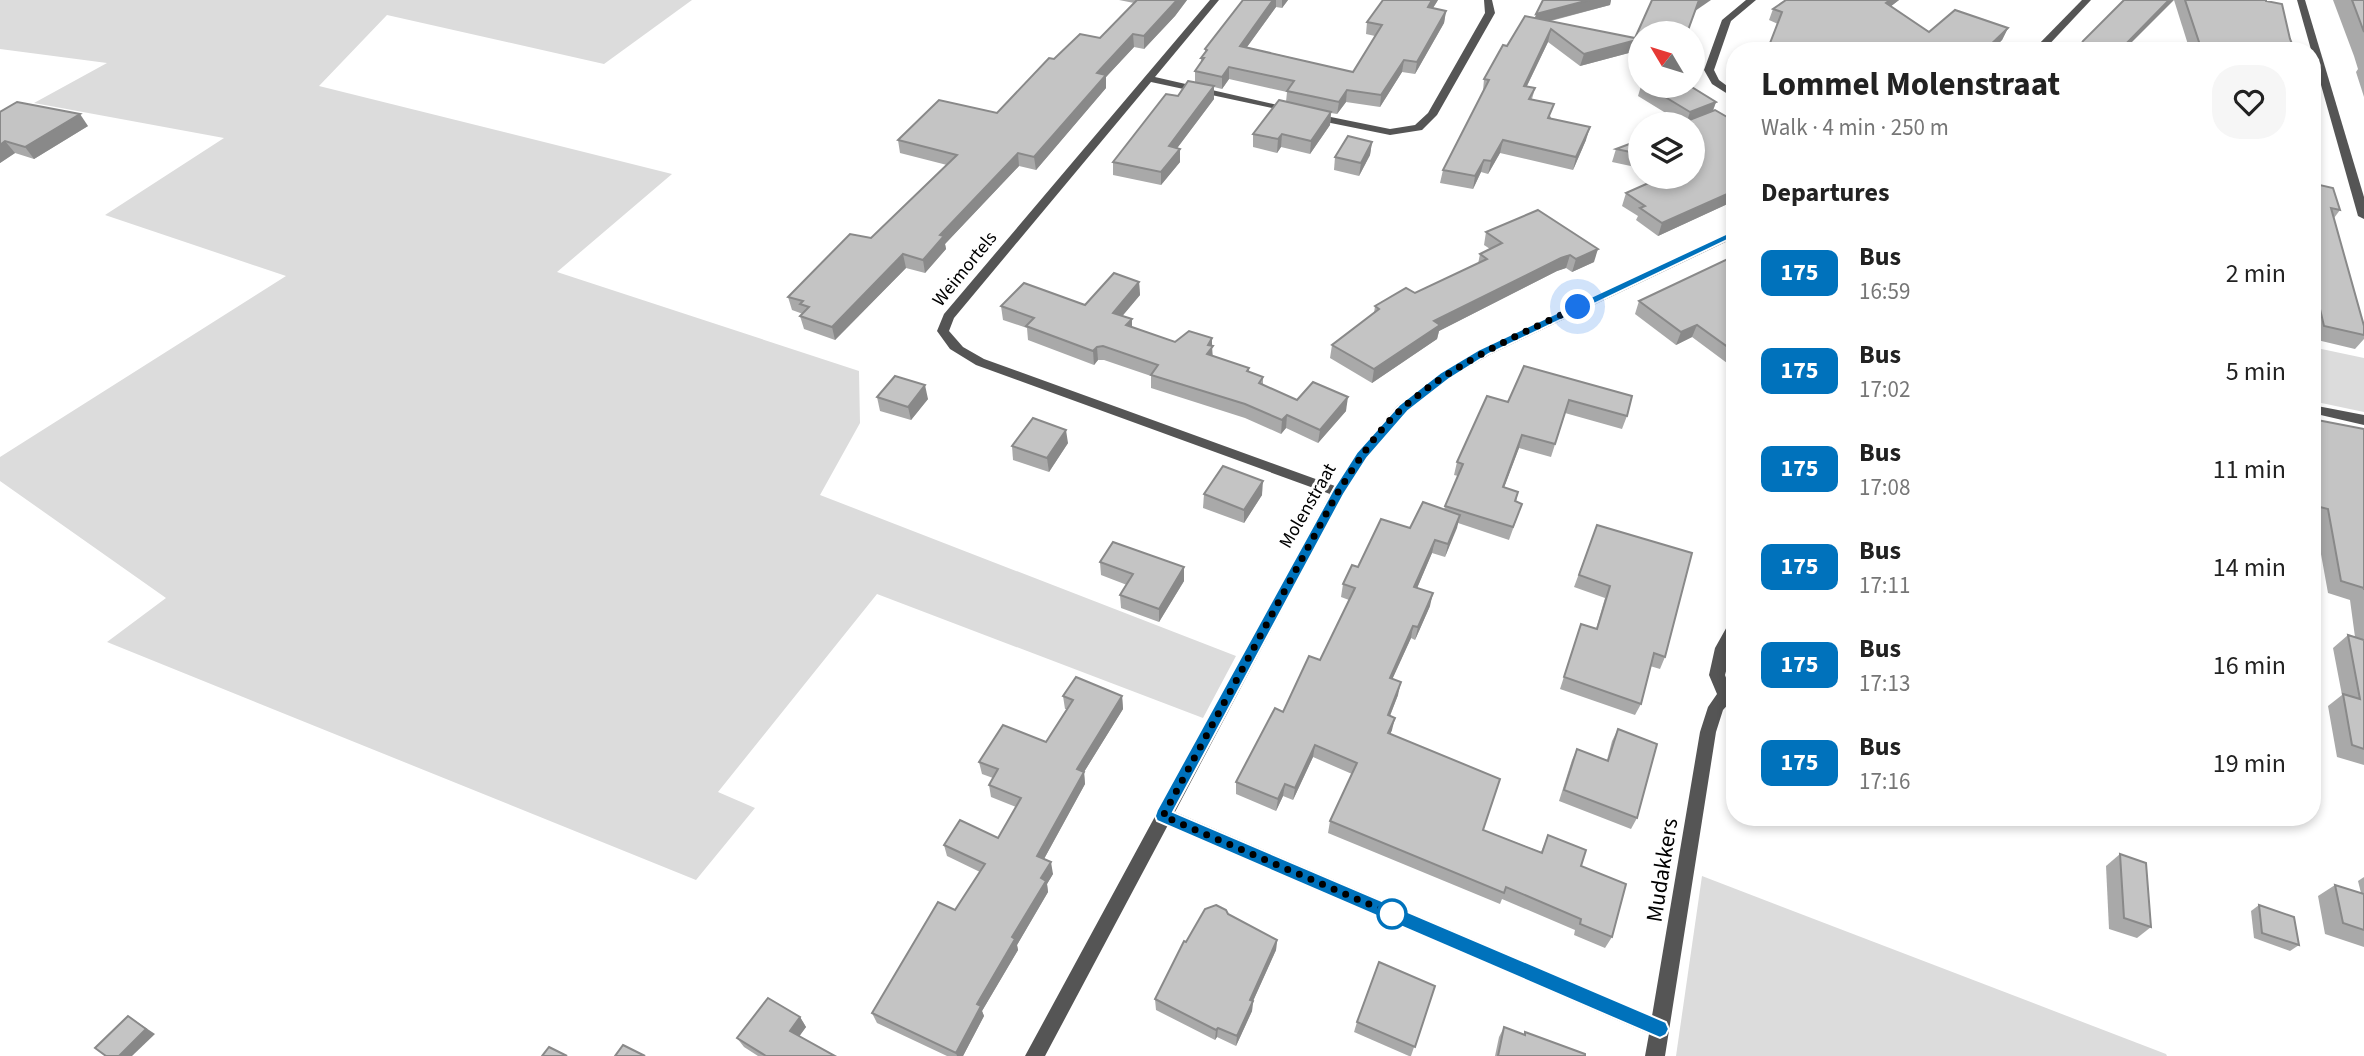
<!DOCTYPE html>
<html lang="en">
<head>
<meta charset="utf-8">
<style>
  :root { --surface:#fff; --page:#f6f6f6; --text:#222; --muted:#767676 }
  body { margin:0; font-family:"Source Sans 3",sans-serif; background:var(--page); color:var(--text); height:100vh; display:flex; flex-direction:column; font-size:26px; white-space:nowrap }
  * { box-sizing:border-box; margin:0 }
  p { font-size:23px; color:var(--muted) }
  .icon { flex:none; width:38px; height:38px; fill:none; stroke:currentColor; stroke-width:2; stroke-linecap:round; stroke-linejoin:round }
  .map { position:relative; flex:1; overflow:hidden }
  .details { position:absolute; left:1726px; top:42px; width:595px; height:784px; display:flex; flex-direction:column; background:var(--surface); border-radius:28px; box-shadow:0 4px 10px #0003 }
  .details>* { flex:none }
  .badge { padding:0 14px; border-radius:10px; font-size:24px; line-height:46px }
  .needle { width:46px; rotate:308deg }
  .controls { position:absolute; left:1628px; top:21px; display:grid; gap:14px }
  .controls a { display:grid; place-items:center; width:77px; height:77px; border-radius:50%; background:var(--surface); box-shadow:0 4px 10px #0003; font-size:35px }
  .you { position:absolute; width:35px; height:35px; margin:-18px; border:5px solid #fff; border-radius:50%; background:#1a73e8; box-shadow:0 0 0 10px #1a73e833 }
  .map>.badge { position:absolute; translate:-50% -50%; box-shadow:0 0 0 4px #fff }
  h2 { padding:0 35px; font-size:26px; line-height:63px }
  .round { display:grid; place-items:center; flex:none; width:74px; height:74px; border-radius:28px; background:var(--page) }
  .headline { display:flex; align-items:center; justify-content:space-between; height:119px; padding:0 35px }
  h1 { font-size:33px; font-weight:700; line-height:52px }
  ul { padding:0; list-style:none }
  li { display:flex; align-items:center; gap:21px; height:98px; padding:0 35px }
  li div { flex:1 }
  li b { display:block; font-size:26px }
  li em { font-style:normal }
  li .badge { min-width:77px; font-weight:700; text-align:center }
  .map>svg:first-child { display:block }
  .green { fill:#dcdcdc }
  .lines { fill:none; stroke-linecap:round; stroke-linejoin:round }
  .street { fill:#555; fill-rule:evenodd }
  .wall { fill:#a9a9a9 }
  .shaded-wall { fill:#898989 }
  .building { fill:#c4c4c4; stroke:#898989; stroke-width:2 }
  .line { fill:#0072bc; stroke:#fff; stroke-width:2 }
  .walk { stroke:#000; stroke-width:7; stroke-dasharray:0 12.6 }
  .stop-dot { fill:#fff; stroke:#0072bc; stroke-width:3.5 }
  .labels { text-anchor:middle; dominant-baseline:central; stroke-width:6; stroke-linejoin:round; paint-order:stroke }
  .street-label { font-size:19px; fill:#000; stroke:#fff }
  .near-street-label { font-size:23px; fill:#000; stroke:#fff }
</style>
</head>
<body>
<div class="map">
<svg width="2364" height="1056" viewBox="0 0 2364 1056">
  <rect width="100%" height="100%" fill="#fff"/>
  <g class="green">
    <polygon points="0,0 692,0 604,64 387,15 319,86 672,174 557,272 859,371 860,423 820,495 1236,656 1203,718 877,594 718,792 755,808 696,880 107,642 166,598 0,481 0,457 286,276 105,215 224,138 34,103 107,63 0,49"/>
    <polygon points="2312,347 2364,358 2364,412 2312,401"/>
    <polygon points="1702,876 2166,1054 2167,1056 1676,1056"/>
  </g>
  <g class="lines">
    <g class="street">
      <polygon points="1210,0 1219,0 1155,77 1295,109 1295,113 1151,82 954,318 949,331 963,347 984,359 1335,486 1357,452 1398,405 1441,373 1481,349 1734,231 1734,238 1489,355 1449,379 1408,411 1367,458 1343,495 1175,812 1652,1016 1700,732 1708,707 1717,694 1709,675 1715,648 1729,623 1734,621 1734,641 1725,675 1729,686 1734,685 1734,698 1723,710 1716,732 1665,1056 1645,1056 1649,1034 1168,825 1045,1056 1025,1056 1330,494 976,365 950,349 937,331 944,314"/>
      <polygon points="1484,0 1492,0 1495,13 1437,115 1422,130 1390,135 1311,119 1306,116 1311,113 1390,129 1415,125 1428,113 1485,13"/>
      <polygon points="1746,0 1756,0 1731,21 1714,70 1719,80 1734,91 1734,98 1712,84 1704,70 1722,20"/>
      <polygon points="2082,0 2091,0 2043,51 2032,51"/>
      <polygon points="2297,0 2305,0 2364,197 2364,219 2358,216"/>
      <polygon points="2312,405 2364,415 2364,425 2312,413"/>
    </g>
  </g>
  <g class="wall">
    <polygon points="1119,0 1187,0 1175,16 1144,49 1134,47 1106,77 1106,88 1036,170 1019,166 945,244 946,249 925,273 906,268 835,340 804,329 800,316 803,314 792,310 788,297 871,238 947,165 900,153 898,140 997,113 1054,59 1100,38 1134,3"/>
    <polygon points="1243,0 1288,0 1282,8 1276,7 1247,47 1353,72 1375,36 1366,34 1367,22 1438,0 1433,8 1446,11 1444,23 1415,74 1402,72 1380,107 1346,102 1337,114 1331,113 1330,125 1310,154 1281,147 1277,153 1253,147 1253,134 1286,102 1287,92 1229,79 1222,89 1214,87 1214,99 1177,148 1180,149 1180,162 1161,185 1113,175 1113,162 1178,96 1195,82 1195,71 1201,63 1201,58 1205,52 1205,49"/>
    <polygon points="1543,0 1611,0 1610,5 1551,21 1635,38 1640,33 1640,50 1580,66 1548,42 1527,86 1535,88 1532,99 1551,117 1551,119 1586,140 1573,170 1500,153 1488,174 1481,172 1473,189 1440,183 1443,170 1483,91 1484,79 1535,18"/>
    <polygon points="1786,0 1899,0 1891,6 1929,32 2008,28 2002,40 1991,51 1767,51 1778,24 1769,20 1773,9"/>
    <polygon points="2174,0 2266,0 2290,39 2295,51 2190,51"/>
    <polygon points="2333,0 2364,0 2364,97 2356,72 2358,69 2354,56"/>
    <polygon points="1641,86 1690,86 1716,102 1713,111 1734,121 1734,201 1658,236 1636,220 1638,216 1622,206 1626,193 1692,177 1682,123 1638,96"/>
    <polygon points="2312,94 2318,117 2312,125"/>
    <polygon points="0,112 88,126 34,159 15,153 0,163"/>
    <polygon points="1640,140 1640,168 1612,162 1616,149"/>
    <polygon points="1372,142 1370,155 1359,176 1334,170 1335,157"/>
    <polygon points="2312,169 2315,184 2340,210 2334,218 2364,326 2364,339 2355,349 2313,339"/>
    <polygon points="1486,232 1594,262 1572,272 1566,268 1557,271 1439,331 1437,339 1372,383 1330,358 1332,345 1374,313 1375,306 1415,293 1478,264 1480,254 1490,249 1484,245"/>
    <polygon points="1734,256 1734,359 1727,363 1692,337 1676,345 1635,314 1639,301"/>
    <polygon points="1139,282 1140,295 1122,316 1132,319 1132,327 1175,342 1212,346 1213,356 1249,368 1249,372 1263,377 1263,385 1297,400 1346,411 1318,443 1286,428 1281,434 1245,418 1151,388 1151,376 1104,360 1098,360 1094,365 1028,340 1027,328 1003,320 1001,306 1085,305"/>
    <polygon points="1524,366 1627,416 1622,429 1565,413 1551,457 1519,448 1504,488 1518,492 1516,502 1522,504 1509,540 1458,523 1445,557 1432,553 1417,588 1430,606 1415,640 1411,638 1392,679 1398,695 1390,716 1392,730 1390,734 1483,830 1541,852 1548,835 1581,866 1612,937 1605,948 1574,935 1575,930 1502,899 1500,904 1328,833 1330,821 1352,774 1313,757 1293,800 1283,796 1276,811 1236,794 1236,782 1283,712 1320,660 1349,600 1341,597 1343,584 1358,567 1410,528 1444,509 1458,476 1454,475 1457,462 1508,402"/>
    <polygon points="877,397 928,399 911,420 880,411"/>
    <polygon points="2312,419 2364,429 2364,765 2337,757 2328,706 2342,695 2333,648 2348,635 2355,637 2350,600 2328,593 2315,521 2312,521"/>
    <polygon points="1068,443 1049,472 1013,460 1012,446"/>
    <polygon points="1204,494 1262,495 1244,523 1203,508"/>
    <polygon points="1597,525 1665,657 1660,669 1650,666 1641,704 1635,715 1560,689 1581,624 1596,629 1605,598 1574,587"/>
    <polygon points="1100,562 1184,581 1159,622 1121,608 1120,595 1127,585 1101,575"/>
    <polygon points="1063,696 1122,696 1123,709 1084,772 1085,784 1044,859 1053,874 1047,884 1048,892 1017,945 1018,950 982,1011 984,1016 963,1056 947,1056 877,1023 872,1013 955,910 980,872 947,856 944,845 998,838 1016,807 991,797 989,785 993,778 982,774 979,762 1046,742 1067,709 1065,709"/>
    <polygon points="1618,729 1637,818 1631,829 1559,801 1572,760 1577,749 1607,760 1612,741"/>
    <polygon points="2120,854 2151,927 2137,938 2109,929 2106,866"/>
    <polygon points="2364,877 2364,947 2325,934 2318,896 2335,885 2361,893 2358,881"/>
    <polygon points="2259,905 2299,945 2290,951 2254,938 2251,911"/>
    <polygon points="1228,914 1277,940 1276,950 1253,1001 1252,1011 1236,1046 1217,1037 1215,1040 1156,1010 1155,999 1186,942"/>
    <polygon points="1435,986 1411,1056 1409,1056 1354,1032 1357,1022"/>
    <polygon points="800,1017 806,1027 799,1036 835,1056 758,1056 744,1047 737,1038"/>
    <polygon points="1504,1027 1524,1035 1525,1032 1585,1056 1495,1056 1499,1037"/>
  </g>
  <g class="shaded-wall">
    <polygon points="1177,0 1187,0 1175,16 1144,49 1144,36"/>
    <polygon points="1273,0 1276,0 1276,7 1239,58 1240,46"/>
    <polygon points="1282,0 1288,0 1282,8"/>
    <polygon points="1432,0 1438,0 1426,19 1428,7"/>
    <polygon points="1589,0 1611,0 1610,5 1533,25 1536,14"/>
    <polygon points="1699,0 1711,0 1695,11"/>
    <polygon points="1890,0 1899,0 1881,14 1886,3"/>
    <polygon points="2169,0 2174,0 2123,51 2119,51"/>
    <polygon points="1446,11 1444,23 1415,74 1417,62"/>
    <polygon points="2008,28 2002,40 1991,51 1984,51"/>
    <polygon points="1551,29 1548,42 1521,98 1524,86"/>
    <polygon points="1133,34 1134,47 1106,77 1106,88 1036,170 1034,157 1097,73"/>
    <polygon points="1640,39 1640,50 1580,66 1584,54"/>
    <polygon points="1404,60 1402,72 1380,107 1381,95"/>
    <polygon points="1229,67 1229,79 1222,89 1222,77"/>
    <polygon points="1214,86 1214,99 1169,159 1169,146"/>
    <polygon points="1347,90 1346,102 1337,114 1339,102"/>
    <polygon points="1716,102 1711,115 1686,124 1690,112"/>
    <polygon points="1331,112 1330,125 1310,154 1311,141"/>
    <polygon points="80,114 88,126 34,159 25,147"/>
    <polygon points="1590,127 1586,140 1573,170 1576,157"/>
    <polygon points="1282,134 1281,147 1277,153 1278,139"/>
    <polygon points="1503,140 1500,153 1488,174 1491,161"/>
    <polygon points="5,141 15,153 0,163 0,145"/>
    <polygon points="1372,142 1370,155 1359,176 1361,163"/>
    <polygon points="1180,149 1180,162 1161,185 1161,172"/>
    <polygon points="1018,153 1019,166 945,244 946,249 925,273 923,260 940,235"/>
    <polygon points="1484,160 1481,172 1473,189 1475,176"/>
    <polygon points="1734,191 1734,201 1658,236 1662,223"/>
    <polygon points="1598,249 1594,262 1572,272 1576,259"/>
    <polygon points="903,254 906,268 835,340 832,327"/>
    <polygon points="1570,255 1566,268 1557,271 1439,331 1437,339 1372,383 1374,369 1434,321 1561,258"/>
    <polygon points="1139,282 1140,295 1114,326 1113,313"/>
    <polygon points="1132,319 1132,332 1126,325"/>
    <polygon points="1697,325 1692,337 1676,345 1681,332"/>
    <polygon points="1212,338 1212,359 1207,368 1208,345"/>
    <polygon points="1097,347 1098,360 1094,365 1093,351"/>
    <polygon points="1734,349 1734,359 1727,363 1732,350"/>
    <polygon points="925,385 928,399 911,420 908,407"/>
    <polygon points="1348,397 1346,411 1318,443 1320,430"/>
    <polygon points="1287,415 1286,428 1281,434 1282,420"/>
    <polygon points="1066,430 1068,443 1049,472 1047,458"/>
    <polygon points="1522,435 1519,448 1499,500 1503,487"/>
    <polygon points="1263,481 1262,495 1244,523 1244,510"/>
    <polygon points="1460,515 1457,528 1445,557 1448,544"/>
    <polygon points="1435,540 1432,553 1412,600 1414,587"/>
    <polygon points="1184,567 1184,581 1159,622 1159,609"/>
    <polygon points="1433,593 1430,606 1415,640 1418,627"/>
    <polygon points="1413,626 1411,638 1387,691 1390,678"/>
    <polygon points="1401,682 1398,695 1385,728 1388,715"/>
    <polygon points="1122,696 1123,709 1084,772 1085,784 1039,868 1037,856 1077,769"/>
    <polygon points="1395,718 1392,730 1385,746 1388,733"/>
    <polygon points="1315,745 1313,757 1293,800 1295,788"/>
    <polygon points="1285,784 1283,796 1276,811 1278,799"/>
    <polygon points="1051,862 1053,874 1047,884 1048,892 1017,945 1018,950 982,1011 984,1016 963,1056 957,1056 956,1053 977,1004 1012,937 1041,878"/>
    <polygon points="1277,940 1276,950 1249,1010 1250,1000"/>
    <polygon points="1253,1001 1252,1011 1236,1046 1237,1036"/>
    <polygon points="128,1016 155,1034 132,1056 119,1056"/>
    <polygon points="800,1017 806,1027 796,1041 790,1031"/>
    <polygon points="1218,1028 1217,1037 1215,1040 1216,1030"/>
  </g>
  <g class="building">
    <polygon points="1137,0 1177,0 1144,36 1133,34 1097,73 1106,75 1034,157 1018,153 940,235 944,236 923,260 903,254 832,327 800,316 809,307 800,304 803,301 788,297 850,234 871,238 957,155 898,140 939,100 997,113 1049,58 1054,59 1080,34 1100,38"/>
    <polygon points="1243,0 1273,0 1240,46 1353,72 1382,25 1367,22 1383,0 1432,0 1428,7 1446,11 1417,62 1404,60 1381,95 1347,90 1339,102 1287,91 1294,81 1229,67 1222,77 1195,71 1204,58 1201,58 1207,50 1205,49"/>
    <polygon points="1543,0 1589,0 1536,14"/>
    <polygon points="1652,0 1699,0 1687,33 1640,33 1640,39 1584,54 1551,29 1524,86 1535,88 1529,99 1554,104 1548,118 1590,127 1576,157 1503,140 1491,161 1484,160 1475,176 1443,170 1489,80 1484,79 1503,45 1507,46 1525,16 1635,38"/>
    <polygon points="1786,0 1890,0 1886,3 1929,32 1955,10 2008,28 1984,51 1767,51 1782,12 1773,9"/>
    <polygon points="2124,0 2169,0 2119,51 2077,51 2083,41"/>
    <polygon points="2185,0 2266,0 2266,1 2282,4 2290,39 2295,51 2202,51"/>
    <polygon points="2352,0 2364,0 2364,32"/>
    <polygon points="1188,81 1214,86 1169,146 1180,149 1161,172 1113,162 1166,94 1178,96"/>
    <polygon points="1647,86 1690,86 1716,102 1690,112"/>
    <polygon points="2312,94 2318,117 2312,116"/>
    <polygon points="1279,100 1331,112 1311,141 1282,134 1278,139 1253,134"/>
    <polygon points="17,102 80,114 25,147 5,141 0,145 0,112"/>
    <polygon points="1715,110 1734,121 1734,191 1662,223 1640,208 1645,206 1626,193 1662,177 1692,177 1692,124 1679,124"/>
    <polygon points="1348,136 1372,142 1361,163 1335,157"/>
    <polygon points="1640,140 1640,154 1616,149"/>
    <polygon points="2312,169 2315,184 2333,188 2340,210 2331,208 2364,326 2364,335 2324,326 2320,309 2312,307"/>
    <polygon points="1538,210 1598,249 1576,259 1570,255 1561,258 1434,321 1440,325 1374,369 1332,345 1379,309 1375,306 1406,288 1415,293 1487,259 1480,254 1502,243 1486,232"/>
    <polygon points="1734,256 1734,305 1729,308 1734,312 1734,349 1732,350 1697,325 1681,332 1639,301"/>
    <polygon points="1114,273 1139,282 1113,313 1132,319 1126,325 1175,342 1189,331 1212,338 1208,345 1213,346 1207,354 1249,368 1247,371 1263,377 1259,383 1297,400 1313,382 1348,397 1320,430 1287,415 1282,420 1245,404 1151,375 1158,365 1103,346 1097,347 1093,351 1026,326 1034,318 1001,306 1024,283 1085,305"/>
    <polygon points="1524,366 1632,396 1627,416 1569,400 1555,444 1522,435 1503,487 1518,492 1515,501 1522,504 1513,527 1445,506 1463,464 1457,462 1487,396 1508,402"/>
    <polygon points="895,376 925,385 908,407 877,397"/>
    <polygon points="1033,418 1066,430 1047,458 1012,446"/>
    <polygon points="2312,419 2364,429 2364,590 2364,588 2341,581 2328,509 2312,505 2312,456 2317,458 2312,441"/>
    <polygon points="1223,466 1263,481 1244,510 1204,494"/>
    <polygon points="1423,502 1460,515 1448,544 1435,540 1414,587 1433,593 1418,627 1413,626 1390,678 1401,682 1388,715 1395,718 1388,733 1500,779 1483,830 1542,853 1548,835 1586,850 1581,866 1626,884 1612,937 1580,924 1581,919 1506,887 1504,893 1330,821 1357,763 1315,745 1295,788 1285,784 1278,799 1236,782 1275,708 1283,712 1309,656 1320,660 1355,588 1343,584 1352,565 1358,567 1381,519 1410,528"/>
    <polygon points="1597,525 1692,553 1665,657 1654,653 1641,704 1564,677 1581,624 1597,629 1610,586 1579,575"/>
    <polygon points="1113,542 1184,567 1159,609 1120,595 1133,574 1100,562"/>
    <polygon points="2348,635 2364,640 2364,749 2352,745 2343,694 2360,699"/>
    <polygon points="1076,677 1122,696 1077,769 1084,772 1037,856 1051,862 1041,878 1046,881 1012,937 1015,939 977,1004 981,1006 956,1053 872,1013 938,902 955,910 985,864 944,845 960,820 998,838 1021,798 989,785 998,769 979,762 1003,725 1046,742 1073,700 1063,696"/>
    <polygon points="1618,729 1657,744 1637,818 1564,790 1577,749 1608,761"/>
    <polygon points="2120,854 2146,863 2151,927 2124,918"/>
    <polygon points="2335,885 2364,894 2364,930 2343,923"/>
    <polygon points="1216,905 1226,910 1228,914 1277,940 1250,1000 1253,1001 1237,1036 1218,1028 1216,1030 1155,999 1184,941 1186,942 1205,909"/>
    <polygon points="2259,905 2294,917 2299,945 2262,933"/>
    <polygon points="1379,962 1435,986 1415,1047 1357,1022"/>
    <polygon points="768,998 800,1017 790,1031 835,1056 766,1056 737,1038"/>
    <polygon points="128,1016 146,1029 119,1056 106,1056 95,1048"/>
    <polygon points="1504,1027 1525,1035 1525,1032 1585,1054 1585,1056 1498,1056"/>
    <polygon points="623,1045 645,1056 615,1056"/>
    <polygon points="549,1047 567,1056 542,1056"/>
  </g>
  <polygon class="line" points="1730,232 1740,234 1489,354 1449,379 1408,411 1367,458 1344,494 1173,812 1666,1022 1669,1029 1666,1035 1660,1038 1653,1035 1157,821 1155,816 1157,810 1334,488 1357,452 1399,405 1440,373 1480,349"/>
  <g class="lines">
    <path class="walk" d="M1392 914 1163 816 1338 492C1357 462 1378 429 1405 406 1456 362 1518 335 1578 307"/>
  </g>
  <circle class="stop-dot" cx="1392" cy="914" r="14"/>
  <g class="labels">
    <g class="street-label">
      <text transform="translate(965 269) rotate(-51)">Weimortels</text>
      <text transform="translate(1308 506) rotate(-60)">Molenstraat</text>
    </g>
    <g class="near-street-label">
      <text transform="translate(1662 870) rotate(-81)">Mudakkers</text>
    </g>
  </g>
</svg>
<div class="controls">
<a><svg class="needle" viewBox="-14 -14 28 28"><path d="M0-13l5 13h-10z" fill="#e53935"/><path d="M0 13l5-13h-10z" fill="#767676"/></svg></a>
<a><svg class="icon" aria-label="layers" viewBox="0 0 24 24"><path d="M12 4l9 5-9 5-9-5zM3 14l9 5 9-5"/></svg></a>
</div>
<div class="you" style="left:1578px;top:307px"></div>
<section class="details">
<div class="headline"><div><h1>Lommel Molenstraat</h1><p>Walk · 4 min · 250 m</p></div><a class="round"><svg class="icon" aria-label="heart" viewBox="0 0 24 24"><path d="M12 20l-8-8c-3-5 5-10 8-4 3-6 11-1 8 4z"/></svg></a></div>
<h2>Departures</h2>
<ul>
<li><span class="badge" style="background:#0072bc;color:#fff">175</span><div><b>Bus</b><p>16:59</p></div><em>2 min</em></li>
<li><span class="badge" style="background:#0072bc;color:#fff">175</span><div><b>Bus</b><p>17:02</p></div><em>5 min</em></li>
<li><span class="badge" style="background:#0072bc;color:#fff">175</span><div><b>Bus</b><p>17:08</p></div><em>11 min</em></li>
<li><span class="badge" style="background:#0072bc;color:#fff">175</span><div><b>Bus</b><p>17:11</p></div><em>14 min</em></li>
<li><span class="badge" style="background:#0072bc;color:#fff">175</span><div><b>Bus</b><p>17:13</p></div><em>16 min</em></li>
<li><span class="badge" style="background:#0072bc;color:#fff">175</span><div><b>Bus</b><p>17:16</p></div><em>19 min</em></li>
</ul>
</section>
</div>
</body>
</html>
